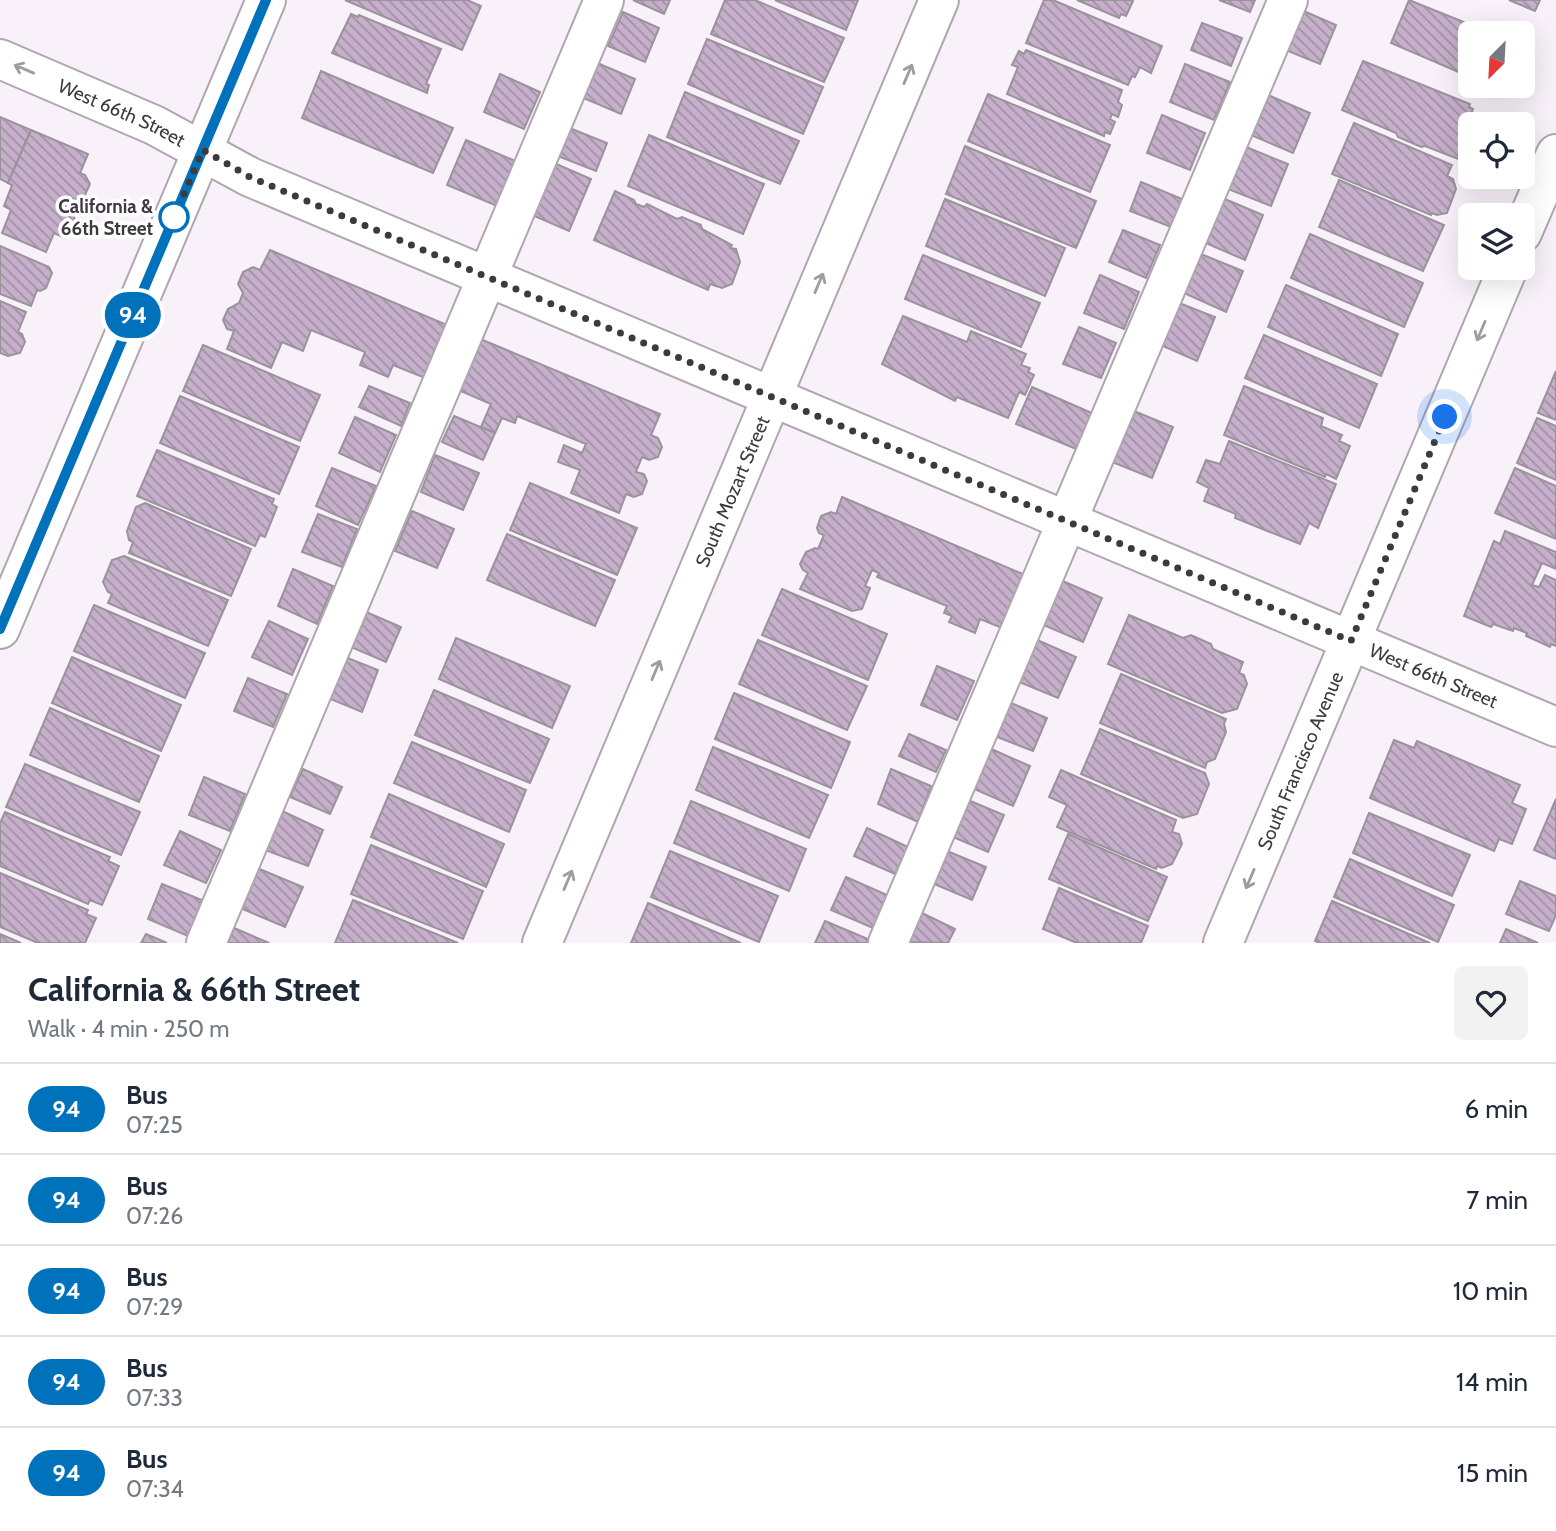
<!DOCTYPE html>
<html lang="en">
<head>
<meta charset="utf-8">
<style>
  :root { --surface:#fff; --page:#f2f2f3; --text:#1f2937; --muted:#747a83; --line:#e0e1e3 }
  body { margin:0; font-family:Cabin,sans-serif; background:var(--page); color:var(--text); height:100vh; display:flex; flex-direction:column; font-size:26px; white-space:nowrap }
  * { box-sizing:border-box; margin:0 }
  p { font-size:23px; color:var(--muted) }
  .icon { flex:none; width:38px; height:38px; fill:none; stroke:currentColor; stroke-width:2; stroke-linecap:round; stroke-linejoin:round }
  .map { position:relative; height:943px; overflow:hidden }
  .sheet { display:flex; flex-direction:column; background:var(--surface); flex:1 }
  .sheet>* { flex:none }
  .badge { padding:0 14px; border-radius:23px; font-size:24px; line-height:46px }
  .needle { width:46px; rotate:204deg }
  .buttons { position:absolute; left:1458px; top:21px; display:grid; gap:14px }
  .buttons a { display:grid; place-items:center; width:77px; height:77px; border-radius:10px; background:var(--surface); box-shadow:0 7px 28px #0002; font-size:35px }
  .you { position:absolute; width:35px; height:35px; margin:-18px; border:5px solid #fff; border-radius:50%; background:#1a73e8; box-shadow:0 0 0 10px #1a73e833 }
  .map>.badge { position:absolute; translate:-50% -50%; box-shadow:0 0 0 4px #fff }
  .round { display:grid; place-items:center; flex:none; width:74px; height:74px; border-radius:10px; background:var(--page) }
  .summary { display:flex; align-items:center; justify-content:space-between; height:119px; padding:0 28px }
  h1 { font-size:33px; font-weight:700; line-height:52px }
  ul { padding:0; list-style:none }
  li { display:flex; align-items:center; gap:21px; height:91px; padding:0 28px; border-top:2px solid var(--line) }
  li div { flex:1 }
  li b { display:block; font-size:26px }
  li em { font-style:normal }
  li .badge { min-width:77px; font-weight:700; text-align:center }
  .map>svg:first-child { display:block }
  .building { fill:url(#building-back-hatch); stroke:#9a939b; stroke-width:2 }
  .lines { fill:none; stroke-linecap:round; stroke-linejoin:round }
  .minor-casing { stroke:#aea7ae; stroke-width:42 }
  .minor { stroke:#fff; stroke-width:38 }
  .oneway { stroke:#9e9c9e }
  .line-casing { stroke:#fff; stroke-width:16 }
  .line { stroke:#0072bc; stroke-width:10 }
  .walk { stroke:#3d3a3d; stroke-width:7; stroke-dasharray:0 12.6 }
  .stop-dot { fill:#fff; stroke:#0072bc; stroke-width:3.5 }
  .labels { text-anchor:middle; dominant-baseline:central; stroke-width:7; stroke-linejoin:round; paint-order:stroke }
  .street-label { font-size:19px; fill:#3d3a3d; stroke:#fff }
  .stop-label { font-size:19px; font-weight:bold; fill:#3d3a3d; stroke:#fff; text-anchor:end }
</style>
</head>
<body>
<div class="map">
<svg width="1556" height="943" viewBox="0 0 1556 943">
  <defs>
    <pattern id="building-back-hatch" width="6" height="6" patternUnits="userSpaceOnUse" patternTransform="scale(1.75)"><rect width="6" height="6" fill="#c6afca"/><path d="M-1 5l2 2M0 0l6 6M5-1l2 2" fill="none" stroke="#a28fa5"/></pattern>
  </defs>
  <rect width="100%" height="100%" fill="#f9f1f9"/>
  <g class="building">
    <polygon points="345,0 467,0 481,6 462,50"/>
    <polygon points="633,0 670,0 664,14"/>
    <polygon points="725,0 755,0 844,38 824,82 711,34"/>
    <polygon points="775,0 858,0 846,30"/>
    <polygon points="1044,0 1053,0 1162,46 1151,73 1140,67 1135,77 1132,76 1128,85 1026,43"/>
    <polygon points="1077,0 1130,0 1133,1 1126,16 1121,14 1119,18"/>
    <polygon points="1219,0 1255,0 1250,12"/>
    <polygon points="1409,0 1491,33 1470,33 1470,77 1391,43"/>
    <polygon points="1509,0 1540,0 1535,11"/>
    <polygon points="1299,9 1336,25 1320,64 1283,49"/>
    <polygon points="623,12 659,28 645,62 608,46"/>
    <polygon points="351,14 358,17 359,15 441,49 426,84 429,85 427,93 332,53"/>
    <polygon points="1202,23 1242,38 1231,66 1191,50"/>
    <polygon points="707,39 823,87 803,134 688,84"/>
    <polygon points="1026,50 1122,90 1118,102 1122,105 1118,117 1112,114 1110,119 1115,122 1110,134 1105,132 1104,136 1007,94 1018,67 1012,65 1019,51 1024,54"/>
    <polygon points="1363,61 1470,104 1469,107 1473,109 1469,119 1480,124 1470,124 1470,152 1466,162 1425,146 1421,147 1398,137 1396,133 1342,110"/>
    <polygon points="595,62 635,79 621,114 581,97"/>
    <polygon points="1185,64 1230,82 1214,120 1170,102"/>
    <polygon points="321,71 453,128 433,173 302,118"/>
    <polygon points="500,74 540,92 524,129 484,112"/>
    <polygon points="685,92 799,141 780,184 667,137"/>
    <polygon points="988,94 1110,145 1090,192 968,141"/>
    <polygon points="1268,95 1310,113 1293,153 1251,135"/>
    <polygon points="1162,115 1205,133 1190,170 1147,153"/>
    <polygon points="0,117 31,130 8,183 0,179"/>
    <polygon points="1354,123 1452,165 1447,176 1453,179 1456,189 1447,213 1437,215 1432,213 1431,215 1332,174"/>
    <polygon points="567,127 607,143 596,171 555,155"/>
    <polygon points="31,130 88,154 80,173 85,175 90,184 84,197 78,201 70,197 64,209 71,212 76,221 71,233 63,237 54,233 46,252 2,233 11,210 4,206 12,185 8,183"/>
    <polygon points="649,135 764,184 743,234 628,186"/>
    <polygon points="466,140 520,163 502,208 447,185"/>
    <polygon points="965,146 1096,201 1076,248 946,194"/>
    <polygon points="1246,147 1288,164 1271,206 1228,189"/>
    <polygon points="554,163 591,179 569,231 532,215"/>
    <polygon points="1339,180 1444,225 1423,271 1319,227"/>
    <polygon points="1141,182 1182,199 1171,227 1130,211"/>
    <polygon points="615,191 634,200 636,204 644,207 647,204 677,219 682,217 701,225 702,229 732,245 730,248 736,249 740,262 732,284 722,288 710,284 708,290 594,240"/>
    <polygon points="1220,197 1263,215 1245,260 1201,241"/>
    <polygon points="945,199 1065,248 1045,296 926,246"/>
    <polygon points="1123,230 1160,245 1146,278 1109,262"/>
    <polygon points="1310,234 1423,283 1404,327 1291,278"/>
    <polygon points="0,246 49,267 52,273 46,288 40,291 37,290 31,306 0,294"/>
    <polygon points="270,250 447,325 425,378 393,365 388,377 360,365 365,352 311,330 303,351 282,342 271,368 227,349 234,331 227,329 223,320 228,309 239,303 243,293 238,284 243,272 253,267 260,270"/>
    <polygon points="1201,254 1243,271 1226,312 1184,293"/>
    <polygon points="923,255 1040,303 1021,347 905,299"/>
    <polygon points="1100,275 1139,292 1124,329 1084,313"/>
    <polygon points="1286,285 1398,334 1381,376 1268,327"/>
    <polygon points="0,301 26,312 18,332 22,334 25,342 20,353 8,356 0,353"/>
    <polygon points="1174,301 1215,317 1197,361 1156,343"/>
    <polygon points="903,316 967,342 971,331 1026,354 1021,365 1030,368 1028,372 1034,375 1025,395 1019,392 1008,418 957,397 955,401 882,364"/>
    <polygon points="1079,327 1116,343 1101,378 1063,364"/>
    <polygon points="1264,335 1377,384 1359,428 1245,378"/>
    <polygon points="478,338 660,414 651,435 658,438 662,447 658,457 649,460 642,457 636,472 644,474 647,481 642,494 634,497 626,494 619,513 571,493 580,470 558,462 564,445 582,453 586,444 517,416 515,423 502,418 495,433 481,427 491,404 456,389"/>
    <polygon points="203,345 320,395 300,441 183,391"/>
    <polygon points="1556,371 1556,420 1538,413"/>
    <polygon points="369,386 410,403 401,426 359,407"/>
    <polygon points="1244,386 1323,418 1321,426 1342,435 1339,441 1350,446 1336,479 1326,474 1325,477 1224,435"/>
    <polygon points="1032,387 1092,413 1076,449 1016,424"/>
    <polygon points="180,396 299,447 279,494 160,443"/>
    <polygon points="1129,409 1173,427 1152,478 1107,460"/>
    <polygon points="454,416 495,433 483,460 442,442"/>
    <polygon points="355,417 396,435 380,472 339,453"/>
    <polygon points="1537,418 1556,426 1556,480 1517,463"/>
    <polygon points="1229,441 1336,484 1318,528 1309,523 1300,544 1235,518 1236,514 1204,501 1209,488 1197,482 1206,460 1220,464"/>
    <polygon points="157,450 274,499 272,504 277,507 265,537 260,535 255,546 137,496"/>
    <polygon points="435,455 479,473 463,510 421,492"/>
    <polygon points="332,468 376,486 358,525 316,506"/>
    <polygon points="1515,468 1556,486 1556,539 1495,513"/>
    <polygon points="530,483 637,528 617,575 510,530"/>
    <polygon points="842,497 1025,575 1002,628 980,619 975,633 949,622 952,616 944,613 947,606 877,577 879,573 872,570 865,586 870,588 862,609 852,611 800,589 808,573 803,570 800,564 806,552 815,548 818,549 824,535 819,533 817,528 821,516 831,512 836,514"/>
    <polygon points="145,503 251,549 231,596 129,553 133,542 129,540 127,531 136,507"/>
    <polygon points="412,511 454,529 437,568 395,551"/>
    <polygon points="318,514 357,529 342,567 302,552"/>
    <polygon points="1505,531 1556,552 1556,569 1542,563 1532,585 1539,587 1545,575 1556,580 1556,646 1551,644 1550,647 1526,636 1527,633 1514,628 1513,631 1493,624 1491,627 1464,616 1494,541 1500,544"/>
    <polygon points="507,534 615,580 595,626 487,580"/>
    <polygon points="124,556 228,600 208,646 108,603 112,594 108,592 103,582 112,560"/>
    <polygon points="293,569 333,586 317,624 278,606"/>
    <polygon points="1058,579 1102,598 1083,642 1039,623"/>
    <polygon points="782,589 887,634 868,680 762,635"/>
    <polygon points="94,605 205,653 185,698 74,651"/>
    <polygon points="366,612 401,627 386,662 351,647"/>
    <polygon points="1129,615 1183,638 1191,635 1211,644 1213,649 1243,662 1239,673 1244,675 1247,684 1237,709 1222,713 1108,664"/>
    <polygon points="269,621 308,639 292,675 252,657"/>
    <polygon points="456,638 570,686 552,728 439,679"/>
    <polygon points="1035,639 1076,657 1058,698 1017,681"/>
    <polygon points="758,640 867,686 847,730 739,684"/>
    <polygon points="72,657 181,705 161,751 52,703"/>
    <polygon points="345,657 378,670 362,712 328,698"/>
    <polygon points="937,666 974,681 957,720 921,705"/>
    <polygon points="1121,674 1226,719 1224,724 1226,732 1215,759 1207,762 1205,768 1100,723"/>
    <polygon points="248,678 287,694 273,727 234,711"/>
    <polygon points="434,690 549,739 530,783 415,735"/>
    <polygon points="734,693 850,742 831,788 715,739"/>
    <polygon points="1011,703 1047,718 1033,751 997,737"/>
    <polygon points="50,708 159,756 139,802 30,755"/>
    <polygon points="1100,729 1205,773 1209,784 1197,814 1183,818 1081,774"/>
    <polygon points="909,734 946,750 936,772 899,756"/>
    <polygon points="1394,740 1414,748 1417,741 1520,785 1512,803 1526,809 1512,844 1499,839 1494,851 1370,798"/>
    <polygon points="412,742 526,790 509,832 394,783"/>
    <polygon points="713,747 828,795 809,838 696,790"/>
    <polygon points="989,748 1030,766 1013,806 972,788"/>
    <polygon points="25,764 140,812 121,855 6,807"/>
    <polygon points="303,769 342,787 330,814 290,797"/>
    <polygon points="891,769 931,786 918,822 878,804"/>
    <polygon points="1061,770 1176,820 1172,832 1179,834 1182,844 1172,864 1162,868 1157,866 1156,869 1057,827 1067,805 1049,797"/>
    <polygon points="204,777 245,794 230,831 189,815"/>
    <polygon points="389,794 504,844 486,887 371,837"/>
    <polygon points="1556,799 1556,859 1534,850"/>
    <polygon points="968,800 1004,815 988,852 953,837"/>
    <polygon points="691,801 806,849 789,891 674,843"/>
    <polygon points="282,811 323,830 308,866 265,850"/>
    <polygon points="5,812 110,857 108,861 119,866 102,905 90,900 88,904 0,866 0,823"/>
    <polygon points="1369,813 1470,855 1452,896 1353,853"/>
    <polygon points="867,828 908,847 895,874 854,856"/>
    <polygon points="180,831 221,850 206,883 164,865"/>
    <polygon points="1068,834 1167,877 1148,921 1049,879"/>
    <polygon points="371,845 483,891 463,939 351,894"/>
    <polygon points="670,851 778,896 759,942 651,897"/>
    <polygon points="947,851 986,867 972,900 934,884"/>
    <polygon points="1350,859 1454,905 1438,942 1334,897"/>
    <polygon points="257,868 303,887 285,927 240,908"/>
    <polygon points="0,873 88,910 86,914 96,918 85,943 38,943 0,927"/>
    <polygon points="846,877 887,895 873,928 831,910"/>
    <polygon points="1520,881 1556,896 1556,915 1549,931 1506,914"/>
    <polygon points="162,884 202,900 188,936 148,919"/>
    <polygon points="1059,888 1148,926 1141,943 1077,943 1043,929"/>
    <polygon points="353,900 458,943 335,943"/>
    <polygon points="1332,901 1430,943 1320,943 1315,941"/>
    <polygon points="648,903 741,943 631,943"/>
    <polygon points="920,912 955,929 948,943 906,942"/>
    <polygon points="825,921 868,939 867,943 815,943"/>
    <polygon points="234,928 269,943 228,943"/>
    <polygon points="1506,929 1538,943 1500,943"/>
    <polygon points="0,934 21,943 0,943"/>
    <polygon points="146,934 167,943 141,943"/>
  </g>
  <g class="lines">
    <g class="minor-casing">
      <g id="minor">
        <path id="s1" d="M0 59 154 125 250 177 1556 727"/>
        <polyline points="1522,233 1556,154"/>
        <polyline points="0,629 266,0"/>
        <polyline points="206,943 604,0"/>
        <path id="s2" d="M542 943 939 0"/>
        <polyline points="888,943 1288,0"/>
        <path id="s3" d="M1223 943 1508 268"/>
      </g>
    </g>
    <use href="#minor" class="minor"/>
  </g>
  <defs><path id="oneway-shaft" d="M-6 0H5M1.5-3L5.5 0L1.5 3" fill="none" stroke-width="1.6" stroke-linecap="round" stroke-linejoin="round" transform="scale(1.75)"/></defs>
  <g class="oneway">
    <use href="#oneway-shaft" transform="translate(24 69) rotate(-157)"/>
    <use href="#oneway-shaft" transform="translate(908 74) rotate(-67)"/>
    <use href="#oneway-shaft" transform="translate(819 283) rotate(-67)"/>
    <use href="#oneway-shaft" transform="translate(1481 331) rotate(113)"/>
    <use href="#oneway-shaft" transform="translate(656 670) rotate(-67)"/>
    <use href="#oneway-shaft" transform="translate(1250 879) rotate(113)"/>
    <use href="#oneway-shaft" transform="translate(568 880) rotate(-67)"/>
  </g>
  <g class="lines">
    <g class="line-casing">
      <polyline id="line" points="0,629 266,0"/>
    </g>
    <use href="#line" class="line"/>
    <polyline class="walk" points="174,217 203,150 250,177 1351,641 1445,417"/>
  </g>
  <circle class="stop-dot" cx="174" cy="217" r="14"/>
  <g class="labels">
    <g class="street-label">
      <text stroke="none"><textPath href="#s1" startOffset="133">West 66th Street</textPath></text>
      <text stroke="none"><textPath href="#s2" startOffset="490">South Mozart Street</textPath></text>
      <text stroke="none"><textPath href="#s1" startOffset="1561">West 66th Street</textPath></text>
      <text stroke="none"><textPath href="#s3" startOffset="198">South Francisco Avenue</textPath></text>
    </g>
    <g class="stop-label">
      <text x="153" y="206">California &amp;<tspan x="153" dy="22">66th Street</tspan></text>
    </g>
  </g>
</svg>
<div class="buttons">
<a><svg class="needle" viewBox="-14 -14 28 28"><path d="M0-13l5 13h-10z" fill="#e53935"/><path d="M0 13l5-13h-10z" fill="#747a83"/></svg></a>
<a><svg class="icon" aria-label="locate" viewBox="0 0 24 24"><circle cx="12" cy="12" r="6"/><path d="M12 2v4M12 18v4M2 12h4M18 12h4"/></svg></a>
<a><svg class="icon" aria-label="layers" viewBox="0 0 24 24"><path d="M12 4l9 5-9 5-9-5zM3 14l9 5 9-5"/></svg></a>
</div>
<div class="you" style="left:1445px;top:417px"></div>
<b class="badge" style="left:133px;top:315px;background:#0072bc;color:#fff">94</b>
</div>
<section class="sheet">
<div class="summary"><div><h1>California &amp; 66th Street</h1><p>Walk · 4 min · 250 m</p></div><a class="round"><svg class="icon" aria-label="heart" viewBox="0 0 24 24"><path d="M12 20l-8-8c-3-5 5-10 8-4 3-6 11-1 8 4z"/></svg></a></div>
<ul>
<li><span class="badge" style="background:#0072bc;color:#fff">94</span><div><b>Bus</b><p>07:25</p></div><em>6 min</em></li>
<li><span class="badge" style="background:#0072bc;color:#fff">94</span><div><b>Bus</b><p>07:26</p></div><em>7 min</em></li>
<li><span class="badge" style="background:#0072bc;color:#fff">94</span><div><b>Bus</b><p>07:29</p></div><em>10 min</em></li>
<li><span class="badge" style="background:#0072bc;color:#fff">94</span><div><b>Bus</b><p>07:33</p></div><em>14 min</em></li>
<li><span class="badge" style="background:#0072bc;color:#fff">94</span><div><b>Bus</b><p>07:34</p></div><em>15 min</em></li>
</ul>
</section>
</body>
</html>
